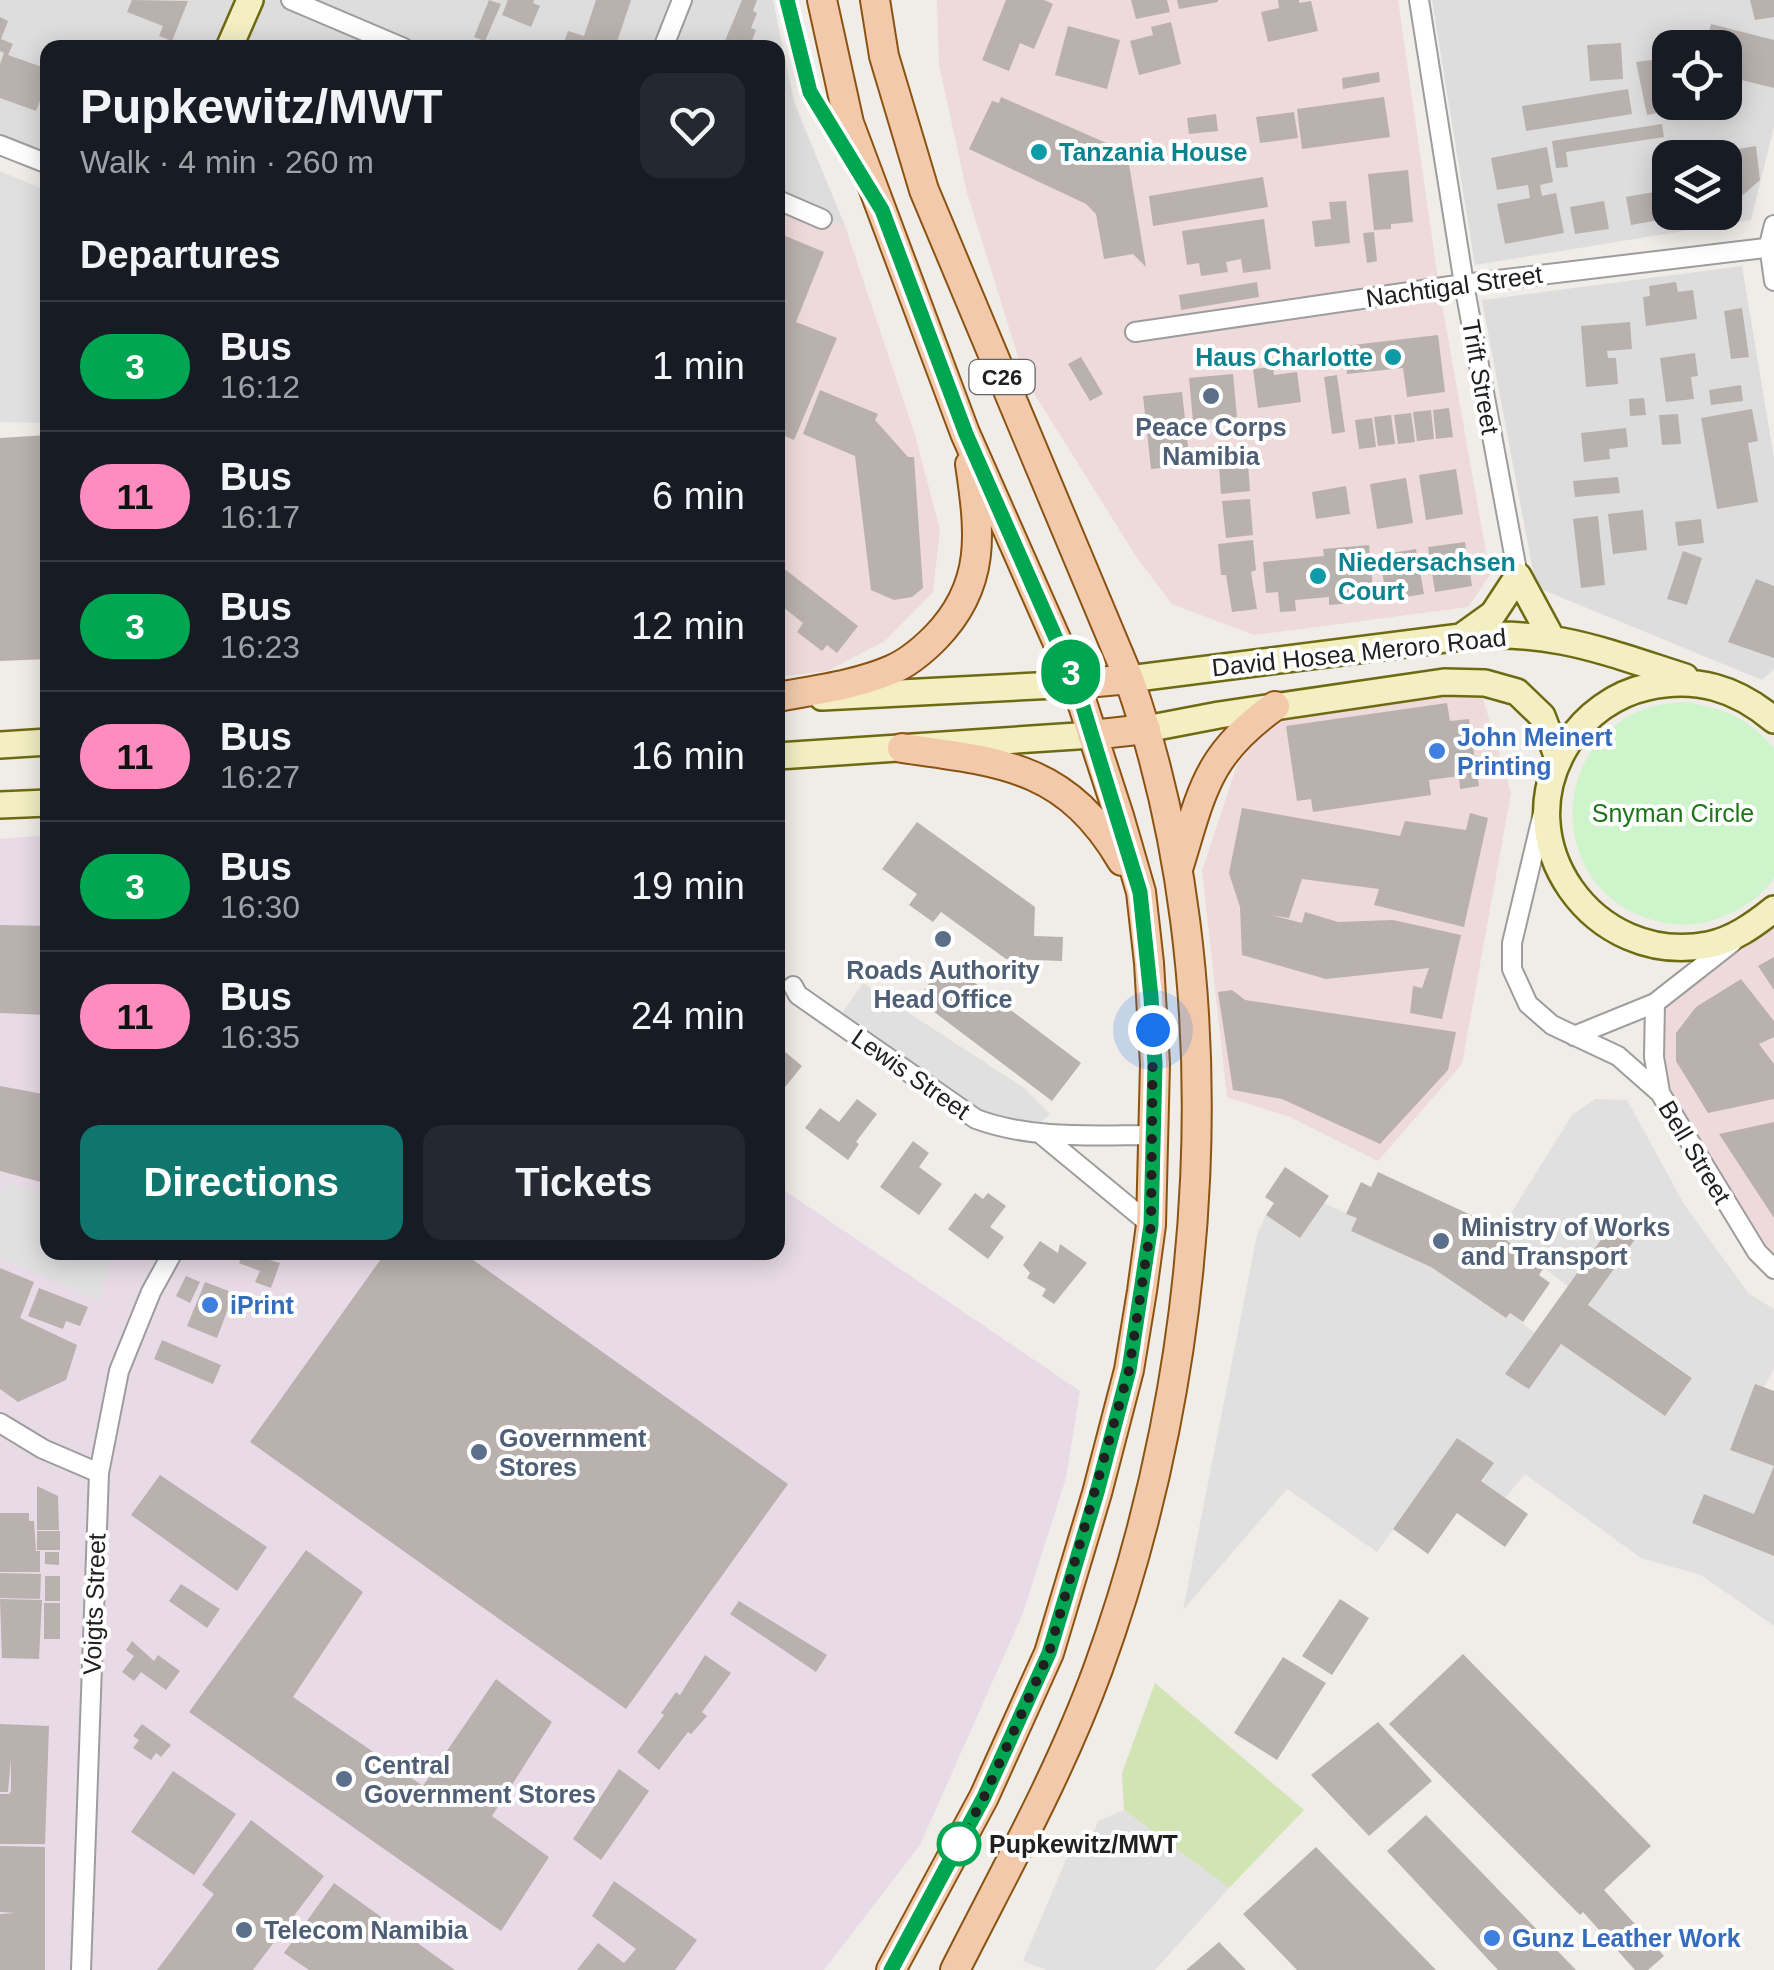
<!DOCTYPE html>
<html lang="en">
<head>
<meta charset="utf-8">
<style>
	:root { --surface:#171b24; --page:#242831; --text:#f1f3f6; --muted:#9ea1a6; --line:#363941; --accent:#0f766e }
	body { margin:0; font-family:Helvetica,sans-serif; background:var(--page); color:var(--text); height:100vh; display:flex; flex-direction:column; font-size:38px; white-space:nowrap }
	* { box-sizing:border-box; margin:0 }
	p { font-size:32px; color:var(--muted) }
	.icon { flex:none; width:55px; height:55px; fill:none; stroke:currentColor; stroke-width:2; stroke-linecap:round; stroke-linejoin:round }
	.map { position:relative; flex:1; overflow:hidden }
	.details { position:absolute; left:40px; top:40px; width:745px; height:1220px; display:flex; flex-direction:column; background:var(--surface); border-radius:20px; box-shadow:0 5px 25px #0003 }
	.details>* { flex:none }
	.badge { padding:0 20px; border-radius:32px; font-size:35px; line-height:65px }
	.buttons { position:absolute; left:1652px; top:30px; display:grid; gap:20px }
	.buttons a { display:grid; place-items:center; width:90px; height:90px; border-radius:20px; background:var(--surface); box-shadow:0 5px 25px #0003; font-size:50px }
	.you { position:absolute; width:50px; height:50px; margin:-25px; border:8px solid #fff; border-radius:50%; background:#1a73e8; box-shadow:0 0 0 15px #1a73e833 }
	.map>.badge { position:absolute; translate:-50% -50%; box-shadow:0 0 0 5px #fff }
	h2 { padding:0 40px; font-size:38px; line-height:90px }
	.round { display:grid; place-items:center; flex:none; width:105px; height:105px; border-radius:20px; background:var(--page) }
	.summary { display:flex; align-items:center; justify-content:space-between; height:170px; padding:0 40px }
	h1 { font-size:48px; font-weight:600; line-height:75px }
	.primary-button { display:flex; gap:20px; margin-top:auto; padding:20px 40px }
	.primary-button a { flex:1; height:115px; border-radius:20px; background:var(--accent); color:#fff; font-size:40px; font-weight:600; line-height:115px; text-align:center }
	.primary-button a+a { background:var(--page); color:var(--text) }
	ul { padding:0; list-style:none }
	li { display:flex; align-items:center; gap:30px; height:130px; padding:0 40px; border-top:2px solid var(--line) }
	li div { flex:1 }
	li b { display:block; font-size:38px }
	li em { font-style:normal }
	li .badge { min-width:110px; font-weight:700; text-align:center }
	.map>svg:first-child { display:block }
	.residential { fill:#deddde; fill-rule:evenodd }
	.commercial { fill:#eedadb }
	.industrial { fill:#e8dbe7 }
	.grass { fill:#d2e4b4 }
	.park { fill:#cdf4cb }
	.parking { fill:#e0e0e0 }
	.building { fill:#b9b1ae }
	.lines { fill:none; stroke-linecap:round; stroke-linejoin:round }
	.street-casing { stroke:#9d9d9d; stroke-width:22 }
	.secondary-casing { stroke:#6d6b12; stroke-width:30 }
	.primary-casing { stroke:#8b5311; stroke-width:32 }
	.street { stroke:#fff; stroke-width:18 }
	.secondary { stroke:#f3efc3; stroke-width:25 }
	.primary { stroke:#f2caab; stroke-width:28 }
	.line-casing { stroke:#fff; stroke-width:22 }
	.line { stroke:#00a651; stroke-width:15 }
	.walk { stroke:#202020; stroke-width:10; stroke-dasharray:0 18 }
	.culture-dot { fill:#0f9aa8; stroke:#fff; stroke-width:4 }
	.service-dot { fill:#5c6f8a; stroke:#fff; stroke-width:4 }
	.shop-dot { fill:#3f7fe0; stroke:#fff; stroke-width:4 }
	.stop-dot { fill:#fff; stroke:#00a651; stroke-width:5 }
	.labels { text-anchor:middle; stroke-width:8; stroke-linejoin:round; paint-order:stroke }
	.shield { fill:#fff; stroke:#636363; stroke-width:2.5 }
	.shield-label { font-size:22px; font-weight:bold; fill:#202020 }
	.culture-label { font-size:25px; font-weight:bold; fill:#0d838f; stroke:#fff; text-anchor:start }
	.street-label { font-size:25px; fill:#202020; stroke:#fff }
	.service-label { font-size:25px; font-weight:bold; fill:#4e5e75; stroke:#fff; text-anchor:start }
	.shop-label { font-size:25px; font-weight:bold; fill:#366cbe; stroke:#fff; text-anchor:start }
	.park-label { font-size:25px; fill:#1d7419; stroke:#fff }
	.stop-label { font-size:25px; font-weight:bold; fill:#202020; stroke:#fff; text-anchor:start }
</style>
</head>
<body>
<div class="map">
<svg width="1774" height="1970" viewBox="0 0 1774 1970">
	<rect width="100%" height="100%" fill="#f0ece8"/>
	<path class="residential" d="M0 0H773L794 102 845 226 778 198V48H48L47 163 0 144Z
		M1432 0H1774V127L1751 220 1475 265ZM1670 48H1725V102H1670ZM1670 158H1725V212H1670Z
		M1742 266 1774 458V669L1762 680 1536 587 1482 300Z"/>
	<path class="commercial" d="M937 0H1398L1439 287 1490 575 1468 607 1254 635 1172 604 1137 558 1025 379 967 193 939 65Z
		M778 198 845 226 915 435 940 530 933 592 885 641 827 671 778 677Z
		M1481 692 1511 793 1462 1064 1378 1161 1290 1117 1227 1097 1202 871 1237 765 1275 717Z
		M1774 924V1266L1660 1093 1664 995Z"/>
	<path class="industrial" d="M47 835 48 1252H778V1186L1080 1391 1066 1478 1023 1613 920 1845 824 1970H0V839Z"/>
	<path class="grass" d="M1155 1683 1304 1810 1229 1888 1124 1810 1122 1773Z"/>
	<path class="park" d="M1685 702C1726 709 1746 717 1774 748V878C1759 900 1738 912 1713 920 1691 928 1667 925 1646 918 1547 883 1549 743 1647 708 1658 704 1673 703 1685 702Z"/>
	<path class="parking" d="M0 171 47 191V423L0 422Z
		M863 983 1024 1088 1050 1114 1020 1139 837 1020Z
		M1595 1099 1627 1100 1684 1204 1749 1294 1774 1309V1368L1731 1450 1774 1466 1754 1514 1704 1494 1692 1522 1774 1556V1626L1701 1575 1641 1558 1525 1474 1505 1498 1481 1481 1493 1463 1457 1438 1377 1552 1287 1489 1183 1610 1257 1235 1266 1215 1300 1238 1324 1203 1357 1218 1352 1231 1431 1267 1506 1318 1510 1313 1535 1333 1506 1375 1530 1388 1561 1344 1666 1415 1692 1377 1588 1305 1636 1238 1613 1223 1568 1286 1498 1234 1572 1115Z
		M5 1181 47 1195 48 1252 113 1255 99 1301 0 1258V1192Z
		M1124 1810 1229 1888 1155 1970H1046L1023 1961 1071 1848 1086 1852 1098 1821Z"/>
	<path class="building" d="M132 0 188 1 172 41 159 36 163 26 127 12Z
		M489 0 501 4 485 41 474 37Z
		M508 0H534L533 3 540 6 531 27 502 15Z
		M596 0H631L615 48H562L568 31 584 36Z
		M742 0H757L753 11 757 13 751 28 756 30 751 43 761 48H722Z
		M1006 0H1044L1053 4 1034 49 1020 43 1009 71 982 60Z
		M1131 0H1167L1170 12 1136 19Z
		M1177 0H1218V2L1179 9Z
		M1278 0H1299V3L1311 1 1318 31 1268 42 1261 12 1279 8Z
		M1750 0H1774V17L1755 20Z
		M0 17 8 21 1 39 13 44 8 55 48 69V81L36 111 0 98V64L4 53 0 51Z
		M1171 22 1181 64 1139 75 1130 41 1153 35 1151 27Z
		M1711 24 1774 40V88L1725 76V48H1705Z
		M1068 26 1120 40 1107 89 1055 75Z
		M1621 43 1623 79 1590 81 1587 45Z
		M1652 60 1663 112 1647 115 1636 62Z
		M1379 72 1380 82 1343 89 1342 78Z
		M1628 89 1632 114 1526 131 1522 106Z
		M1001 97 1127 152 1146 267 1133 254 1104 259 1096 214 1086 204 969 149 992 101 999 103Z
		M1384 97 1390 137 1302 149 1297 109Z
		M1294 112 1298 138 1260 143 1256 117Z
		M1216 114 1218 131 1189 134 1187 118Z
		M1662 124 1664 137 1566 152 1568 167 1556 168 1552 141Z
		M1756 146 1760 180 1728 208H1725V158H1686Z
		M1547 147 1553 182 1540 185 1542 196 1556 193 1564 233 1505 244 1497 204 1530 198 1528 185 1497 190 1491 158Z
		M1408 170 1413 222 1391 224V229L1374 230 1368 174Z
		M1263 177 1268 207 1153 226 1149 196Z
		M1660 191 1665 219 1631 225 1626 197Z
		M1346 201 1350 243 1315 247 1312 221 1331 219 1329 202Z
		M1604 201 1609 229 1575 234 1570 207Z
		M1264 219 1271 269 1243 273 1241 259 1226 262 1228 272 1201 276 1199 263 1187 265 1182 231Z
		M1374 232 1377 261 1367 263 1363 233Z
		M778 233 824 252 796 322 837 338 794 440 778 433Z
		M1257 282 1259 297 1181 310 1179 295Z
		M1676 282 1678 292 1693 290 1697 319 1646 326 1643 297 1650 296 1649 286Z
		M1742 308 1749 357 1731 359 1724 311Z
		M1630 322 1632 349 1607 351 1608 358H1616L1618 384 1586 387 1581 326Z
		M1438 335 1445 392 1407 397 1403 368 1347 374 1344 346Z
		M1695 353 1698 376 1691 377 1694 399 1666 402 1660 358Z
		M1081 357 1103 394 1090 401 1068 364Z
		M1273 367 1274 375 1297 372 1301 402 1258 408 1253 369Z
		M1233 374 1237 417 1193 421 1189 378Z
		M1337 375 1345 432 1332 434 1324 377Z
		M1741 385 1743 401 1711 405 1709 390Z
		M820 390 878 414 875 420 908 457H914L923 588 912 597 894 600 871 590 855 456 803 434Z
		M1182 392 1190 465 1151 469 1143 396Z
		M1644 398 1646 415 1630 416 1629 399Z
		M1449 408 1453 437 1436 439 1433 410Z
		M1752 409 1758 441 1748 443 1758 502 1717 509 1701 418Z
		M1431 410 1434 439 1417 441 1413 412Z
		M1411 413 1415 442 1398 444 1394 415Z
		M1678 414 1681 444 1662 445 1659 415Z
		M1391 415 1395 444 1378 446 1374 417Z
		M1372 418 1376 447 1359 449 1355 420Z
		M1626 428 1628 447 1609 449 1610 459 1584 462 1581 433Z
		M48 435V659L0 661V438Z
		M1247 450 1250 491 1221 494 1218 452Z
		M1456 469 1463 514 1426 520 1419 475Z
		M1618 477 1620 493 1575 497 1573 481Z
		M1406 478 1413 523 1377 529 1370 484Z
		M1346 486 1350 514 1316 519 1312 492Z
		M1250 499 1253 535 1226 538 1222 501Z
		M1643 510 1647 550 1613 554 1608 514Z
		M1598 516 1605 585 1581 588 1573 519Z
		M1701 519 1704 543 1678 546 1675 522Z
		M1253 540 1256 570 1251 572 1257 609 1232 612 1226 575H1221L1218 544Z
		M1465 542 1472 586 1435 592 1428 547Z
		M1369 545 1373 590 1352 592 1353 603 1329 605V597L1295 600 1296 611 1280 612 1278 592 1266 593 1263 562 1324 556 1323 549Z
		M1416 549 1424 594 1387 600 1379 555Z
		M1683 551 1702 558 1687 605 1667 599Z
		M778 564 858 626 837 653 827 645 822 651 797 632 803 623 778 603Z
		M1756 579 1774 586V658L1728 642Z
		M1447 703 1450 721 1469 719 1479 786 1460 789 1459 776 1429 780 1431 795 1313 812 1311 799 1297 801 1286 726Z
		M1242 808 1400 836 1405 821 1466 830 1470 813 1488 818 1464 927 1374 905 1379 889 1302 879 1289 918 1271 915 1302 923 1305 912 1338 922 1393 920 1461 935 1442 1019 1410 1013 1413 986 1422 988 1429 968 1326 979 1242 955 1240 907 1229 873Z
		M917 822 1035 907 1034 936 1063 937 1062 961 1006 959 941 912 933 922 909 905 917 894 882 869Z
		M0 925 48 926V1015L0 1013Z
		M1774 957V990L1758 966Z
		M946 961 1081 1063 1052 1101 917 999Z
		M1741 979 1774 1021V1037L1759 1044 1774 1064V1099L1708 1113 1676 1061V1033L1696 1007Z
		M1232 990 1245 1000 1456 1032 1448 1070 1380 1144 1282 1099 1233 1090 1218 992Z
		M778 1046 802 1066 782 1091 778 1088Z
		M0 1086 48 1095V1184L0 1171Z
		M857 1099 877 1114 856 1142 859 1144 848 1160 805 1128 820 1108 839 1122Z
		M1774 1122V1218L1719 1134Z
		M913 1141 929 1153 919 1167 942 1184 919 1215 880 1187Z
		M1285 1167 1329 1196 1300 1238 1266 1215 1274 1203 1265 1197Z
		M1378 1172 1471 1215 1544 1267 1539 1275 1550 1283 1523 1322 1510 1313 1506 1318 1431 1267 1351 1231 1357 1218 1346 1214 1361 1182 1371 1187Z
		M975 1193 983 1199 988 1193 1006 1206 990 1227 1004 1237 988 1259 948 1229Z
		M1613 1223 1636 1238 1588 1305 1692 1378 1665 1416 1561 1344 1529 1389 1505 1374Z
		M1040 1241 1058 1253 1060 1244 1087 1263 1054 1304 1042 1296 1046 1289 1027 1278 1030 1273 1023 1265Z
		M243 1252 280 1263 271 1288 255 1282 260 1271 239 1263Z
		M386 1252H462L788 1484 626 1709 250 1442Z
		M0 1268 34 1282 20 1318 77 1345 66 1380 18 1402 0 1389Z
		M186 1276 200 1282 190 1303 176 1296Z
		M205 1282 234 1293 217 1338 187 1326Z
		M39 1288 88 1307 80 1326 66 1321 63 1329 28 1316Z
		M162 1340 221 1365 213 1384 154 1359Z
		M1755 1384 1774 1391V1556L1692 1523 1704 1494 1754 1514 1774 1466 1730 1450Z
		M1457 1438 1494 1463 1481 1481 1528 1514 1505 1547 1457 1513 1428 1554 1393 1529Z
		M160 1475 267 1547 237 1591 131 1515Z
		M37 1486 58 1496 59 1530H37Z
		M0 1513H29V1521H34L36 1551H40V1572H0Z
		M37 1531H60V1550H37Z
		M306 1550 363 1592 293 1697 423 1786 496 1679 552 1722 492 1816 549 1857 501 1931 189 1712Z
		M45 1552H59V1565L45 1564Z
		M0 1573 41 1574 40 1599 0 1598Z
		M45 1576H60V1601H45Z
		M181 1584 220 1609 207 1628 169 1601Z
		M0 1599 42 1600 39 1659 2 1658Z
		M1340 1599 1369 1618 1332 1675 1302 1656Z
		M739 1601 827 1655 816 1672 730 1614Z
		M44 1603H60V1639H44Z
		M132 1641 154 1661 158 1655 180 1671 166 1690 141 1672 134 1681 122 1672 134 1656 126 1650Z
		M1463 1654 1651 1846 1604 1890 1664 1956 1648 1970H1635L1583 1912 1580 1915 1389 1724Z
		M705 1655 731 1673 702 1712 707 1716 691 1734 688 1732 659 1770 637 1752 664 1715 661 1713 676 1692 680 1695Z
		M1283 1657 1326 1683 1277 1760 1234 1733Z
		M1378 1722 1432 1781 1369 1836 1311 1775Z
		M0 1724 49 1726 45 1844H0V1794H9L11 1791V1759L8 1792H0Z
		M142 1724 171 1745 161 1757 156 1753 151 1760 133 1748 139 1740 133 1736Z
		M619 1769 649 1791 601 1860 573 1839Z
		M173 1771 236 1814 194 1875 131 1832Z
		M1426 1815 1576 1970H1498L1387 1851Z
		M251 1820 324 1876 253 1970H157L214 1894 202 1885Z
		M0 1846 45 1847V1970H0V1914L16 1913 0 1912Z
		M1316 1847 1436 1970H1297L1243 1914Z
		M614 1881 697 1940 675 1970H577L598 1943 624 1963 636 1949 592 1916Z
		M334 1883 455 1970H309L284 1953Z
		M1219 1942 1246 1970H1186Z"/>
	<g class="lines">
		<defs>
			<path id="street" d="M291 0 404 48
				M1419 0 1464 284 1518 576
				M663 48 682 0
				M0 145 48 164
				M778 200 822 219
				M1774 225 1769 245 1774 281
				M1135 332 1464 284 1774 247
				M1543 813 1512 943V969L1528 1004 1552 1025 1618 1056 1660 1093 1757 1252 1774 1269
				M793 986 798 995 976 1119C1033 1140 1094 1135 1154 1135
				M1574 1036 1655 1003
				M1660 1092 1654 1057 1655 1003 1733 942
				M1042 1135 1151 1225
				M0 1423 43 1449 99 1473
				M81 1970 99 1473 119 1371 151 1292 173 1252"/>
			<path id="secondary" d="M229 48 250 0
				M1461 637 1493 614 1518 576 1551 637
				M1129 679 1461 637C1549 628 1603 651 1685 677
				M822 697 1076 684
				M1774 720C1736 688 1696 676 1647 687 1615 694 1586 715 1568 743 1504 841 1593 967 1708 945 1733 940 1754 925 1774 909
				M1146 729 1219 715 1444 682 1485 683 1517 692 1542 716 1558 758
				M0 745 48 742
				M778 756 1092 735
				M0 805 48 803"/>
			<path id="primary" d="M822 0 849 123 965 433 1076 684 1119 816 1141 892 1149 963 1155 1064 1151 1225 1142 1291 1129 1370 1097 1493 1049 1653 984 1797 891 1970
				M875 0 884 56 924 190 1129 679C1237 986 1208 1367 1098 1669 1060 1773 1005 1871 955 1970
				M1076 684 1129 679
				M778 697C815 690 856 685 891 670 908 663 922 651 935 638 987 585 980 532 970 464
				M1092 735 1146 729
				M902 748C1002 762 1066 766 1122 861
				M1179 866C1202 791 1207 754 1275 706"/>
		</defs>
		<use href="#street" class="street-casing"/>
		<use href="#secondary" class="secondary-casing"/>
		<use href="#primary" class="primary-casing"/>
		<use href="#street" class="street"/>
		<use href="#secondary" class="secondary"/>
		<use href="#primary" class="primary"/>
	</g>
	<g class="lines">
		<defs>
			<path id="line" d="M787 0 810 92 882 210 966 434 1076 684 1140 892 1151 997 1155 1064 1151 1225 1129 1370 1097 1492 1049 1653 984 1797 891 1970"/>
		</defs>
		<use href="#line" class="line-casing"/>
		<use href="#line" class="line"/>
		<path class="walk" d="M959 1844 984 1797 1049 1653 1129 1370 1151 1225 1153 1030"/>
	</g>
	<g class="culture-dot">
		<circle cx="1039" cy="152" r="10"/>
		<circle cx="1393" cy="357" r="10"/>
		<circle cx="1318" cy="576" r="10"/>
	</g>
	<g class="service-dot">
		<circle cx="1211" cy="396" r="10"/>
		<circle cx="943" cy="939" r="10"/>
		<circle cx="1441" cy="1241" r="10"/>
		<circle cx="479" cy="1452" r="10"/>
		<circle cx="344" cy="1779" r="10"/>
		<circle cx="244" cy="1930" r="10"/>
	</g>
	<g class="shop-dot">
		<circle cx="1437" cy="751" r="10"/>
		<circle cx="210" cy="1305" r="10"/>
		<circle cx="1492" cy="1938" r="10"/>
	</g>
	<circle class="stop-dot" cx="959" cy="1844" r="20"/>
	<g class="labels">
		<rect class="shield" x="969.5" y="360" width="65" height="34" rx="8"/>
		<g class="shield-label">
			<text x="1002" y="385">C26</text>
		</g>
		<g class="culture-label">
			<text x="1059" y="161">Tanzania House</text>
			<text x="1373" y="366" text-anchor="end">Haus Charlotte</text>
			<text x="1338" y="571">Niedersachsen<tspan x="1338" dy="29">Court</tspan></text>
		</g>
		<g class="street-label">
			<text transform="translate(1454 286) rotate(-8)" y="9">Nachtigal Street</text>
			<text transform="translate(1481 377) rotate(80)" y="9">Trift Street</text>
			<text transform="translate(1359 652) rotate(-6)" y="9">David Hosea Meroro Road</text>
			<text transform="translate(911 1074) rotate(35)" y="9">Lewis Street</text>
			<text transform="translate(1695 1152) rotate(59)" y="9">Bell Street</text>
			<text transform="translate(94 1604) rotate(-88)" y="9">Voigts Street</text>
		</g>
		<g class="service-label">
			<text x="1211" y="436" text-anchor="middle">Peace Corps<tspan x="1211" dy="29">Namibia</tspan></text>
			<text x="943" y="979" text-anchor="middle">Roads Authority<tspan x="943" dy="29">Head Office</tspan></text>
			<text x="1461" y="1236">Ministry of Works<tspan x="1461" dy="29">and Transport</tspan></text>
			<text x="499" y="1447">Government<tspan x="499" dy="29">Stores</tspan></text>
			<text x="364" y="1774">Central<tspan x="364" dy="29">Government Stores</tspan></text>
			<text x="264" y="1939">Telecom Namibia</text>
		</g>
		<g class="shop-label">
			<text x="1457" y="746">John Meinert<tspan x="1457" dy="29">Printing</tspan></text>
			<text x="230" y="1314">iPrint</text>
			<text x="1512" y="1947">Gunz Leather Work</text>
		</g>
		<g class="park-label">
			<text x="1673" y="822">Snyman Circle</text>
		</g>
		<g class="stop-label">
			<text x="989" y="1853">Pupkewitz/MWT</text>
		</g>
	</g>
</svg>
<div class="buttons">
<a><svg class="icon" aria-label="locate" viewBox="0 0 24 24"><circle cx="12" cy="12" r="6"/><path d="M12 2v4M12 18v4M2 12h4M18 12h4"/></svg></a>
<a><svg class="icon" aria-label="layers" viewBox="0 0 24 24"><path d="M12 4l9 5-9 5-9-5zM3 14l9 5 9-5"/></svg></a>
</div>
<div class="you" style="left:1153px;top:1030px"></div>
<b class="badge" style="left:1071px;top:672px;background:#00a651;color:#fff">3</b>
<section class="details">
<div class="summary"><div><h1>Pupkewitz/MWT</h1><p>Walk · 4 min · 260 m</p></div><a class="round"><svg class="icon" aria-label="heart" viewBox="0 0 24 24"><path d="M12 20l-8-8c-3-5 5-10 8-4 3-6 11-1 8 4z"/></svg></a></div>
<h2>Departures</h2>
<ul>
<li><span class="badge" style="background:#00a651;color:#fff">3</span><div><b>Bus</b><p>16:12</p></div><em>1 min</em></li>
<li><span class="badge" style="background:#ff8cbe;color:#111">11</span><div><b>Bus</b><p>16:17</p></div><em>6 min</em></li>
<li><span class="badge" style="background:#00a651;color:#fff">3</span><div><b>Bus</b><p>16:23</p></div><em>12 min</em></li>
<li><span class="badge" style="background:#ff8cbe;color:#111">11</span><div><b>Bus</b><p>16:27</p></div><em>16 min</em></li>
<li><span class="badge" style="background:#00a651;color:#fff">3</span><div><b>Bus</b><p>16:30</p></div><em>19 min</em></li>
<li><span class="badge" style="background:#ff8cbe;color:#111">11</span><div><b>Bus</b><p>16:35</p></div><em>24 min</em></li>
</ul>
<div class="primary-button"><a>Directions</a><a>Tickets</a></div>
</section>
</div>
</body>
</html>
